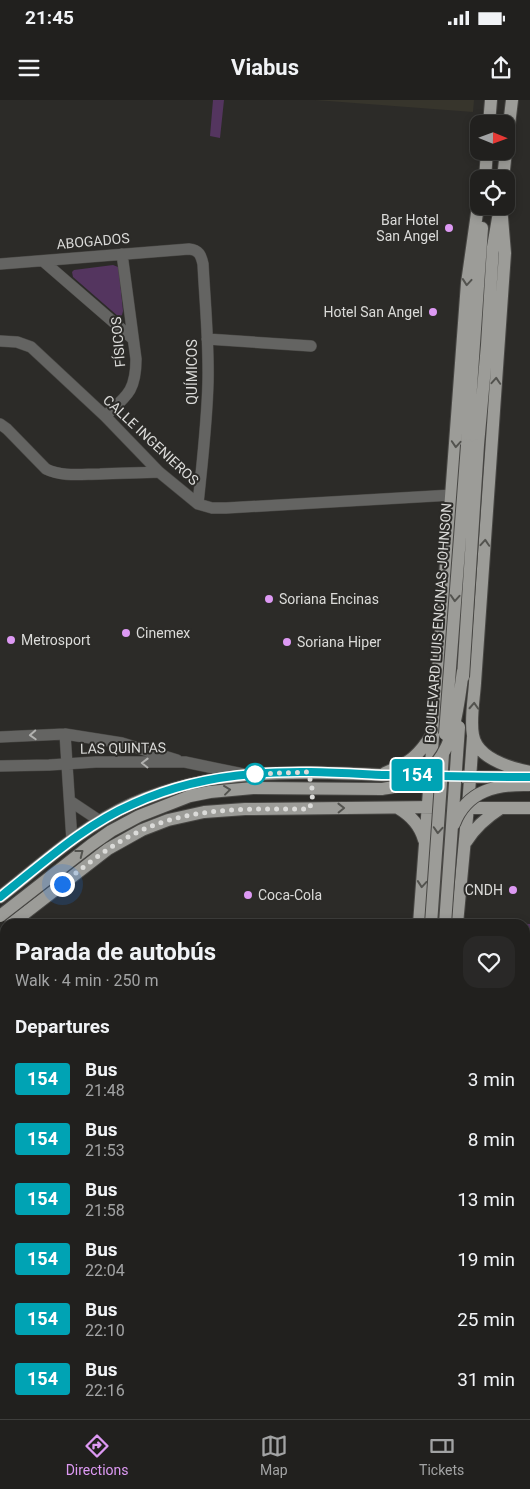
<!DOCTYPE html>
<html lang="en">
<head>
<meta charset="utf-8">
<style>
	:root { --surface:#21201e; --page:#292827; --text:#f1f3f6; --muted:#a2a3a4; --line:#3e3e3c; --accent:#dd99f3 }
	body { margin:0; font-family:Roboto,sans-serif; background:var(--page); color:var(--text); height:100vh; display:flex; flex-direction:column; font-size:19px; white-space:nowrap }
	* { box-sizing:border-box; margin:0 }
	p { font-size:16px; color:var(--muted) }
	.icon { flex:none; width:28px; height:28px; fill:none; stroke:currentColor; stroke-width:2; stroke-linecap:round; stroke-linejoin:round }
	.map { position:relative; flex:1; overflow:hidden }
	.side { position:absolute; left:0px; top:819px; width:530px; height:501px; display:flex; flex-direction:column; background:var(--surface); border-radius:15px 15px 0 0; box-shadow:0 2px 8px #0003,0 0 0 1px var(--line) }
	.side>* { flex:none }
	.badge { padding:0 10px; border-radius:4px; font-size:18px; line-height:32px }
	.needle { width:32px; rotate:91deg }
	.tools { position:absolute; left:470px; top:15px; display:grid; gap:10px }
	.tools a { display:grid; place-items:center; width:45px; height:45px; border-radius:10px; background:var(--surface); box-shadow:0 2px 8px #0003,0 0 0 1px var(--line); font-size:25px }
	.you { position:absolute; width:25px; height:25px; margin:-12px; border:4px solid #fff; border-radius:50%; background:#1a73e8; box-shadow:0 0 0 8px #1a73e833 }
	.map>.badge { position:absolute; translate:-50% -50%; box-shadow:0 0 0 2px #fff }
	h2 { padding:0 15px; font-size:19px; line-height:45px }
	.round { display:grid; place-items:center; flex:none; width:52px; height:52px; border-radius:15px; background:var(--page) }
	.head { display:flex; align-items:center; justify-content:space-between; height:85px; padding:0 15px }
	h1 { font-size:24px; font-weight:700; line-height:38px }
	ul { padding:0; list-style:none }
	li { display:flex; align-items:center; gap:15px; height:60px; padding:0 15px }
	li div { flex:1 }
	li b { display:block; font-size:19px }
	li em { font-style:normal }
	li .badge { min-width:55px; font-weight:700; text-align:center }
	.status { display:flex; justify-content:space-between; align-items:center; height:35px; padding:0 25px; background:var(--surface); direction:ltr }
	.status svg { height:14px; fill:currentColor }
	header { display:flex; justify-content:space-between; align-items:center; height:65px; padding:0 15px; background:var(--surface); font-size:22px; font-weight:700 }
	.tabs { display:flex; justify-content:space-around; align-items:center; height:70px; border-top:1px solid var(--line); background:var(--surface); font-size:14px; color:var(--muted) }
	.tabs a { display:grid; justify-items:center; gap:2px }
	.tabs .selected { color:var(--accent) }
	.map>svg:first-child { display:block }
	.built { fill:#37352c }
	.green { fill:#54355f }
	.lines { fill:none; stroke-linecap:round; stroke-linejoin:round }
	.minor-casing { stroke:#484744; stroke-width:12 }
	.primary-casing { stroke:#484744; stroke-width:14 }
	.minor { stroke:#646462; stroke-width:11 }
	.primary { stroke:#9c9c98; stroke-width:12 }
	.primary-bridge-casing { stroke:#484744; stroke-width:14; stroke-linecap:butt }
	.primary-bridge { stroke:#9c9c98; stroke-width:12 }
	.oneway { stroke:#53534f }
	.oneway2 { stroke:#b1b1af }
	.line-casing { stroke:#fff; stroke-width:11 }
	.line { stroke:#00a3b4; stroke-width:8 }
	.walk { stroke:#dbdbd9; stroke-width:5; stroke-dasharray:0 9 }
	.poi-dot { fill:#dd99f3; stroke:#2c2b28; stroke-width:2 }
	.stop-dot { fill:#fff; stroke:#00a3b4; stroke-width:2.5 }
	.labels { text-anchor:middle; stroke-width:4; stroke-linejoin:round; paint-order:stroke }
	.poi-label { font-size:14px; fill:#dbdbd9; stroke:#2c2b28; text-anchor:start }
	.street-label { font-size:14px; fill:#dbdbd9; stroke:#2c2b28 }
</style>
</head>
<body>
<div class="status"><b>21:45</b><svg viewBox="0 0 49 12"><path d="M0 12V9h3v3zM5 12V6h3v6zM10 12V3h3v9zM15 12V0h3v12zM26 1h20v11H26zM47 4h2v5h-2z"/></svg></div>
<header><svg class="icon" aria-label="menu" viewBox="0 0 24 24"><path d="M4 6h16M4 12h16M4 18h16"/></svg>Viabus<svg class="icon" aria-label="share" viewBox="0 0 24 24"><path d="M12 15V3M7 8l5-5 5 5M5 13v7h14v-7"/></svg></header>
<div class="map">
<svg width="530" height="1319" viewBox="0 0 530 1319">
	<rect width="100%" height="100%" fill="#2c2b28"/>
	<path class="built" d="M315 0H474L473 12Z"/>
	<path class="green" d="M213 0H224L220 38 210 36Z
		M113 165 118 167 119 171 123 211 122 215 119 217 73 177 72 172 74 170Z
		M481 821 530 824V1067H525V824H480Z"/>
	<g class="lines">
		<defs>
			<path id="minor" d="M43 161 133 239
				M0 164 189 149C199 150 201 155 203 164 205 203 209 243 208 282 207 323 202 364 198 404
				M207 239 311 246
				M0 241 17 242 31 247 105 316 159 372 198 404 212 408H226L452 395
				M105 316C127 296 136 291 136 259L122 154
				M0 324 7 329 46 369C62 377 82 374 100 374 120 373 140 373 159 372
				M65 634 72 741
				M0 637 65 634 122 643 177 660
				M0 666 49 665 96 662H185L243 674
				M70 701 100 721
				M0 979 5 975
				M525 1150H530
				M0 1179 5 1178
				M0 1211 5 1197
				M525 1292 530 1291"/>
			<path id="primary" d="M489 24 491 0
				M506 50 512 0
				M485 79 487 51
				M503 79 506 51
				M501 106 505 153 475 583C474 599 470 620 473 635 477 659 511 668 530 672
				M467 345 482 128
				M478 345 487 245 493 147 498 118
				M385 673C410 662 418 657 433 633
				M398 708C410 715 420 725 424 740
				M455 708H530
				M466 742C475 727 487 717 501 708
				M0 797C42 764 83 726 132 704 213 668 295 671 381 675 430 677 479 677 528 677
				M11 824 108 749 142 730 168 720 204 712 245 709 435 707
				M419 824 467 183 479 99
				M457 824 468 707 473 637
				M389 1319 390 1315
				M412 1319V1315"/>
		</defs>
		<use href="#minor" class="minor-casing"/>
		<use href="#primary" class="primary-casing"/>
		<use href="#minor" class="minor"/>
		<use href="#primary" class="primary"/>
		<defs>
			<path id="primary-bridge" d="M463 577 478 345
				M445 634 467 345
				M454 724C467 690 497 684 530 685
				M0 816 91 745 111 731 139 716 190 696 210 692 253 688 382 689C394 687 408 685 419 678 456 656 457 609 463 571
				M431 824 443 654
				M445 824 459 627"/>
		</defs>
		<use href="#primary-bridge" class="primary-bridge-casing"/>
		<use href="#primary-bridge" class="primary-bridge"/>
	</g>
	<defs><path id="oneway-chevron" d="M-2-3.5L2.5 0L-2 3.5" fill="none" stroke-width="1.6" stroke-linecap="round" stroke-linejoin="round" transform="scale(1.25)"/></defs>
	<g class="oneway">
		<use href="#oneway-chevron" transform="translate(467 182) rotate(95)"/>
		<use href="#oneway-chevron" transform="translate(496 281) rotate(-86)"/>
		<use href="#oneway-chevron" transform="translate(456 344) rotate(94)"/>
		<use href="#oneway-chevron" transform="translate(485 443) rotate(-86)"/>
		<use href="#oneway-chevron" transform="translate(455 498) rotate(94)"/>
		<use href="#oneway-chevron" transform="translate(474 606) rotate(-87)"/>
		<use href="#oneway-chevron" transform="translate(227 690) rotate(-7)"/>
		<use href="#oneway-chevron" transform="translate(341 708) rotate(-1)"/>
		<use href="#oneway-chevron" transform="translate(438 730) rotate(94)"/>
		<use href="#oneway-chevron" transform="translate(80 753) rotate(-38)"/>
		<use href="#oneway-chevron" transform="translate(422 784) rotate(95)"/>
	</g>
	<g class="oneway2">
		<use href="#oneway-chevron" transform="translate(33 635) rotate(177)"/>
		<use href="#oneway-chevron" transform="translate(145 663) rotate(-179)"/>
	</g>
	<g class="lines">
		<defs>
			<path id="line" d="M0 797C42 764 84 725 133 704 170 687 213 677 254 674 297 670 340 673 382 675 432 676 481 677 530 677"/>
		</defs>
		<use href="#line" class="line-casing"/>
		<use href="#line" class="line"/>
		<path class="walk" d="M62 784C86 765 112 744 140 731 193 706 252 709 309 709 315 696 312 686 308 672L255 674"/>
	</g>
	<g class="poi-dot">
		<circle cx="449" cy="128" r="5"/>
		<circle cx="433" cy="212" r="5"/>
		<circle cx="269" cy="499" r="5"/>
		<circle cx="126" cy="533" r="5"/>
		<circle cx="11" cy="540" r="5"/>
		<circle cx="287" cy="542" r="5"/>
		<circle cx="513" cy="790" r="5"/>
		<circle cx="248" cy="795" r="5"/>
	</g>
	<circle class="stop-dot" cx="255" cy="674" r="10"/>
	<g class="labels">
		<g class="poi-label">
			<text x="439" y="125" text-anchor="end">Bar Hotel<tspan x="439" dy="16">San Angel</tspan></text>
			<text x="423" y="217" text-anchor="end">Hotel San Angel</text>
			<text x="279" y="504">Soriana Encinas</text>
			<text x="136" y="538">Cinemex</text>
			<text x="21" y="545">Metrosport</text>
			<text x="297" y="547">Soriana Hiper</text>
			<text x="503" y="795" text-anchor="end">CNDH</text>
			<text x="258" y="800">Coca-Cola</text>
		</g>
		<g class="street-label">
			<text transform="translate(93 141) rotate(-5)" y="5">ABOGADOS</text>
			<text transform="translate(118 242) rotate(-95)" y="5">FÍSICOS</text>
			<text transform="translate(192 272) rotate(-90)" y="5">QUÍMICOS</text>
			<text transform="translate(151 340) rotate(43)" y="5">CALLE INGENIEROS</text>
			<text transform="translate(438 523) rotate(-86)" y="5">BOULEVARD LUIS ENCINAS JOHNSON</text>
			<text transform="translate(123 648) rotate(-1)" y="5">LAS QUINTAS</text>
		</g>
	</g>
</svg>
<div class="tools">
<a><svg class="needle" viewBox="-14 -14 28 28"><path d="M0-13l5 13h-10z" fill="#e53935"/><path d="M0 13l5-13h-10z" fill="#a2a3a4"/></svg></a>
<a><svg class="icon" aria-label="locate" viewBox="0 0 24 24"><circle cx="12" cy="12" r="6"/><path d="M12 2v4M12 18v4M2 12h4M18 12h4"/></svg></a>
</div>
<div class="you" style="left:62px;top:784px"></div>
<b class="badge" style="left:417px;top:675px;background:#00a3b4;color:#fff">154</b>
<section class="side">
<div class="head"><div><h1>Parada de autobús</h1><p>Walk · 4 min · 250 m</p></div><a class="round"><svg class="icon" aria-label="heart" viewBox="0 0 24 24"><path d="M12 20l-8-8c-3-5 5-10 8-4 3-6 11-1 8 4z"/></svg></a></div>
<h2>Departures</h2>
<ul>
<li><span class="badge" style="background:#00a3b4;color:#fff">154</span><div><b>Bus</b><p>21:48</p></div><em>3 min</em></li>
<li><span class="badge" style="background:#00a3b4;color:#fff">154</span><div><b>Bus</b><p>21:53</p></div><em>8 min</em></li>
<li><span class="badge" style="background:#00a3b4;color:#fff">154</span><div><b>Bus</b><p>21:58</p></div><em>13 min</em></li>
<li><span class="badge" style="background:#00a3b4;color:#fff">154</span><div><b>Bus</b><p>22:04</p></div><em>19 min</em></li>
<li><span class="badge" style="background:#00a3b4;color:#fff">154</span><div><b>Bus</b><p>22:10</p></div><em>25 min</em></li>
<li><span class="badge" style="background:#00a3b4;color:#fff">154</span><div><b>Bus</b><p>22:16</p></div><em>31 min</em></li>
</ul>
</section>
</div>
<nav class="tabs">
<a class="selected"><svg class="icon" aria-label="directions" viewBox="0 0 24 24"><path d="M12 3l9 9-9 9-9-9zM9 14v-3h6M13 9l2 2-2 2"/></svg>Directions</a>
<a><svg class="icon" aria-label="map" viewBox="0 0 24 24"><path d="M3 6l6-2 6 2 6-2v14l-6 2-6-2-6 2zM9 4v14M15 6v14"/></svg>Map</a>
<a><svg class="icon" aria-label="tickets" viewBox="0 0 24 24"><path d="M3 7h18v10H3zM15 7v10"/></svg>Tickets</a>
</nav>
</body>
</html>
